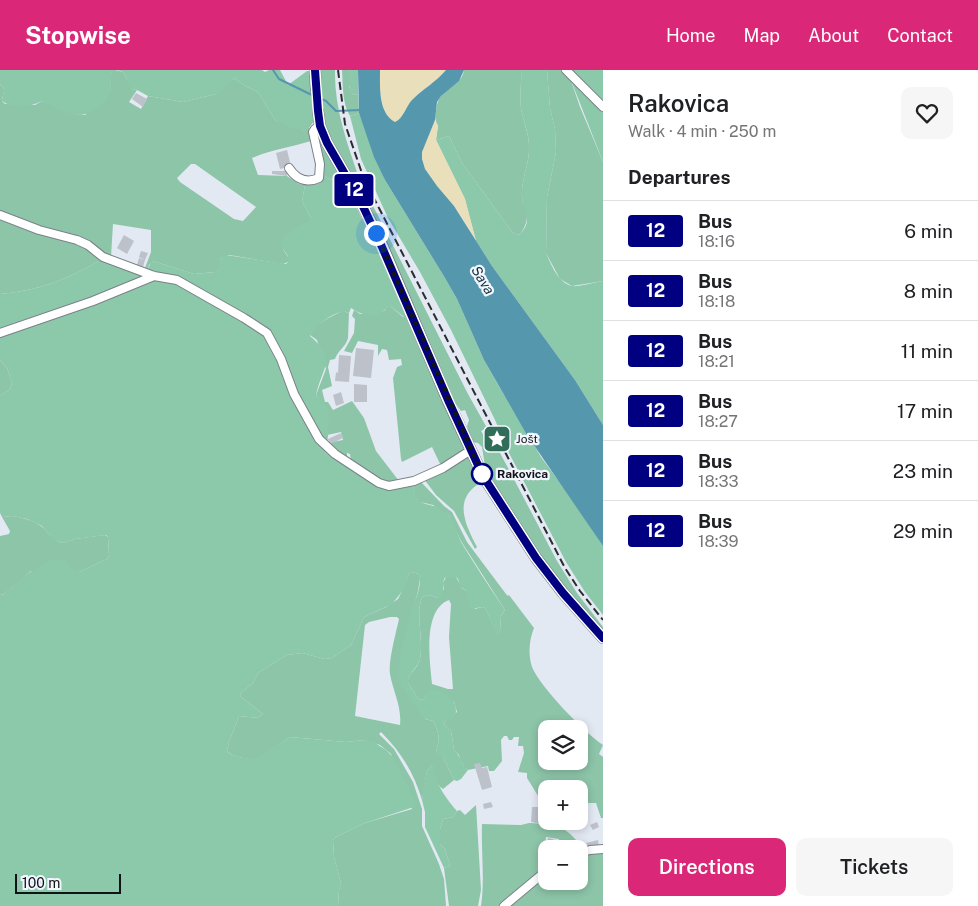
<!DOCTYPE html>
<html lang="en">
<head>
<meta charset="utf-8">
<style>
	:root { --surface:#fff; --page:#f6f6f6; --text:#202124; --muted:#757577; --line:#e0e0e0; --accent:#db2777 }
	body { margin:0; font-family:"Public Sans",sans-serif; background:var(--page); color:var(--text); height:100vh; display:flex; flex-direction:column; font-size:19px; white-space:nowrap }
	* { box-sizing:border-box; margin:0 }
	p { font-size:16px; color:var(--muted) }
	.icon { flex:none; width:28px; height:28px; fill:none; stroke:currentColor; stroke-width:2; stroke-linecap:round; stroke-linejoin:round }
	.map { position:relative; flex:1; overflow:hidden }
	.drawer { display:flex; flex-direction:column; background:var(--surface); width:375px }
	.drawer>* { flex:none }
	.badge { padding:0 10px; border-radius:4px; font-size:18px; line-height:32px }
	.tools { position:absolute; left:538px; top:650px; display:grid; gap:10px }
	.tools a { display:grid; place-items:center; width:50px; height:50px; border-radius:10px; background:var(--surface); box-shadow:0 2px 8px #0003; font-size:25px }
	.scale { position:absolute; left:15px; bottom:12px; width:106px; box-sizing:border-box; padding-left:5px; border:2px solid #111316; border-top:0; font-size:14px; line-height:18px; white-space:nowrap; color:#111316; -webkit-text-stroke:4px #f2f6fe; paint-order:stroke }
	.you { position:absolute; width:25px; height:25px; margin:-12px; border:4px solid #fff; border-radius:50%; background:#1a73e8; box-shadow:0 0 0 8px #1a73e833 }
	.map>.badge { position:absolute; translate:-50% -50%; box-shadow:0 0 0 2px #fff }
	h2 { padding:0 25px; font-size:19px; line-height:45px }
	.round { display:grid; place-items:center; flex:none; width:52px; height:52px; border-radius:10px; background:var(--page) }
	.head { display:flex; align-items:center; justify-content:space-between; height:85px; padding:0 25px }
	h1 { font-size:24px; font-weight:600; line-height:38px }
	.action { display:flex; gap:10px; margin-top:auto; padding:10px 25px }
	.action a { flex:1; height:58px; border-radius:10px; background:var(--accent); color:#fff; font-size:20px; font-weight:600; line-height:58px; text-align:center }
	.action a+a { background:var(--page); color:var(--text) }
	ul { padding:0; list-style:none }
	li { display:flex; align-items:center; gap:15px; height:60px; padding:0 25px; border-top:1px solid var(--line) }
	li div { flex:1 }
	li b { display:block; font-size:19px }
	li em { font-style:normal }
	li .badge { min-width:55px; font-weight:700; text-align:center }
	header { display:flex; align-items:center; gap:30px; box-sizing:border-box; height:70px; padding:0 25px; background:var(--accent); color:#fff }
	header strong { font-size:24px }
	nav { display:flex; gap:28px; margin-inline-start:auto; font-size:18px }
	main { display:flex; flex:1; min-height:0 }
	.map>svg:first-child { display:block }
	.green { fill:#8dc5a9; fill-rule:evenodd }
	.forest { fill:#8cc8aa }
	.sand { fill:#e9dfba }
	.water { fill:#5597ad }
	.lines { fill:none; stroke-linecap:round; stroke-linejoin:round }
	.stream { stroke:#5597ad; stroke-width:2 }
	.building { fill:#bcc1ca }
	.minor-casing { stroke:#7b8189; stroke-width:10 }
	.tertiary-casing { stroke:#7b8189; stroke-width:12 }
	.minor { stroke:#fff; stroke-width:8 }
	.tertiary { stroke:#fff; stroke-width:10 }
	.rail { stroke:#2a2c30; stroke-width:2; stroke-dasharray:8 4; stroke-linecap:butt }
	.line-casing { stroke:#fff; stroke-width:11 }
	.line { stroke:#000080; stroke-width:8 }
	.walk { stroke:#111316; stroke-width:5; stroke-dasharray:0 9 }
	.stop-dot { fill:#fff; stroke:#000080; stroke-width:2.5 }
	.labels { text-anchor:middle; stroke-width:4.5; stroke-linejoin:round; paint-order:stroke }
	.poi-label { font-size:12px; fill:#111316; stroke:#f2f6fe; text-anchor:start }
	.stop-label { font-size:12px; font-weight:bold; fill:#111316; stroke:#f2f6fe; text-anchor:start }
	.water-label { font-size:14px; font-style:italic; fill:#0f2f3a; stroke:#f2f6fe }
</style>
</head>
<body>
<header>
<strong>Stopwise</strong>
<nav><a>Home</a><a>Map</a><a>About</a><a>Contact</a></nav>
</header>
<main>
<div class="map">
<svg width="603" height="836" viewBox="0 0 603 836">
	<rect width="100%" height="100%" fill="#e3e9f3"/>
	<path class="green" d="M115 0 123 2C127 8 128 13 132 19L137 20 129 32 141 39 148 26 183 32 216 24 234 8 245 16 258 22 275 50 305 61H310L311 71C291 77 271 80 252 88L258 105 287 106 299 114 305 115 302 131 311 148V151L289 162 283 179 288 187V192L283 194 229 185 221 188 218 201 215 202 194 204 153 191 149 195 148 199 145 198 151 182V160L113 154 111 187 99 181 0 143V14C8 20 2 24 2 31L5 34 35 35 42 31 73 44 85 45 110 22 111 3ZM191 94H195L256 137 243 151 234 149 180 112 177 108Z
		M320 0H335C334 37 347 73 359 108L468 324 487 358 481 361 494 382 499 381 557 491 577 523 603 557V563L553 504 534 476 506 434 485 396 482 377 478 373 471 372 467 356 469 350 465 340 461 341 453 330 381 161 368 132 348 103 335 79 326 58 323 44Z
		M342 0H349V17L353 25 358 24 359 43 350 46C342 33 343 15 342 0Z
		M464 0H521C522 13 519 25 521 38 523 51 529 64 529 76 530 93 521 109 522 126 522 132 524 135 526 140 529 148 525 159 519 165L513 163 462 93 449 66 436 70 438 56C435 50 435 48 436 41 437 36 437 31 441 26 448 16 462 14 464 0Z
		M547 0H567L568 2 580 37 603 92V211L572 216 560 209 546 183 547 127 556 82 555 59 550 38Z
		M319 67 339 103 331 110 323 105Z
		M0 147 67 169 86 178 102 189C70 209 37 221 0 224Z
		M388 236H390L403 247H408L464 374 463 381 441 396 432 377 402 392 401 389 393 308 397 297 402 295 401 289 389 290 387 280 382 279 378 286V275L358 271 352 283 344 281 354 263 355 249 352 246 354 240 360 244 384 241Z
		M343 241 349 243 348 268C346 277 338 280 335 289L330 290 328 297 332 316 322 320 325 332H328L333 340 352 331 364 348 376 381 399 411C381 418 365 400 351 391L350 384 347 383V387L340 391 325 383 327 373 343 370 341 362 327 365C329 345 329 340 316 325L326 299 317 270 310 265C316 253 331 246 343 241Z
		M0 290 7 298 12 313 10 319 0 326Z
		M467 387 471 389 474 403 471 406 474 411 477 410 482 412C452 428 465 454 477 477L475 479 454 441 436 425 424 409Z
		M420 411 444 436 452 442 467 472 506 524 508 526 509 525 534 558C529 570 528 585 532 597 540 617 584 662 603 675L599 684 603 687V748H601L596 733H579V719H546V730L540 729 527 708V703L518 702 524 683 523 676H518L519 667H514L512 670H509L507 666H504L501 670 502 691 494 701H489L488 696 468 700 465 698 460 690 459 685 454 680 451 661 445 656 444 652 457 642 454 632 427 625 424 629 419 630 408 613V609C411 601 418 598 420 589 424 568 415 547 422 527L429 525 438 528 444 519 443 513 446 507H456L462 518 466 521 475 539 482 537 485 538 498 565 500 561 501 546 505 540 461 471 449 446 433 435 420 432 415 426 413 414ZM449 530 451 534 449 567 453 619H448L432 614C430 592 422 540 449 530ZM546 659H579V691H546Z
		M13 446C23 448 32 450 41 456 49 462 51 470 63 473L75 469 105 465 108 467 109 485 107 489 79 502 31 501 4 524 0 525V466L9 464 10 461 2 447Z
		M412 502 419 504 420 508 418 521 402 580 399 603 425 649 433 651C440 665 440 668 436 682L443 687 454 710 443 719C435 714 434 704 432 695L427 701 422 730C414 703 401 682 381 662L379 664 394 679 413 712 422 739V756L439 794 444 809 446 836H338L339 820 341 813 334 787 333 770 336 767 365 753 412 739 391 684 380 675 364 670 346 672 290 667 257 689C249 690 232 687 227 681L229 672 239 646 258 648 263 644 240 626 241 623 253 613 258 603 287 585 302 583 325 589 332 588 351 575 364 547 386 537 398 529 403 519 409 504ZM390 547H397L399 549C396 563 388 591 390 604 393 621 402 637 400 655L355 646 365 555 369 552Z
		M476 735 481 820 478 836H449L444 798 450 796 445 779 440 774V759L443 749 453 747 457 741 460 740 465 745Z
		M529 753C561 755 564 755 585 780L579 782V779H559V769L546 767 544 784 546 785V798L502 836H481C485 809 481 782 482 754L521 755Z
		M603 781V836H508L546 804V811H579V785Z"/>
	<path class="forest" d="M0 0H262L265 2 269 0H280L288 15 307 1H311L314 51 309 58 310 61H305L291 58 275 50 258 22 245 16 234 8 220 23 183 32 148 26 137 20 132 19 129 16 126 7 123 2 117 0 111 3C111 9 111 17 110 23 109 28 105 33 101 36 80 53 63 42 42 31 30 37 14 40 2 31 2 24 8 20 0 14Z
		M349 0H358V24L353 25C347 17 349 9 349 0Z
		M521 0H547L550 38 555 59 556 82 547 127 546 183C551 194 558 213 572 216 579 217 595 212 603 211V355L575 310 492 196 476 171 465 129 436 70 449 66 462 93 513 163 519 165C535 150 522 141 522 126 521 109 530 93 529 76 529 63 523 51 521 38 519 25 522 13 521 0Z
		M567 0H603V92Z
		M359 43 385 110 445 208 457 229 484 290 497 313 541 387 577 436 603 476V545L585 522 566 492 509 383 495 350 451 260 420 202 388 148 361 89 350 46Z
		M339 103 383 190 408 247H404L390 236H388C378 250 363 246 351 238L349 243C339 237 314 256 310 266 338 290 322 296 316 325 319 329 325 333 327 337 331 346 328 373 325 383L353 398 378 416 413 414C417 443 431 428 447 444 454 451 457 463 461 472 475 495 490 518 505 540L501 546 500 561 498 566 485 538 482 537 472 539 469 536 466 521 460 516 458 509 456 507H446L444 509C442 516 446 523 438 528L429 525 422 527C415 547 424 568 420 589 418 597 411 601 408 609V613L419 630 424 629 430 620C446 619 463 634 453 650H447L444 652 445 656 451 661 454 680C461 685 460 695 468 700L461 709 457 711 454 710 443 687 438 686 436 682C440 668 440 665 433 651L425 649 422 647C416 637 403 621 400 610 396 597 405 563 409 549 412 535 423 519 419 504L412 502 409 504 404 519 392 534 364 547 351 575 332 588 325 589 302 583 287 585 258 603 253 613 241 623 240 626 263 644 258 648 239 646 229 672 227 681C232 687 249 690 257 688L290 667 346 672 364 670 372 671 386 680 394 688 416 733 414 737 365 753 336 767 333 770 334 787 341 813 339 820 338 836H0V525L4 524C16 513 48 483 66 490L75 502H79L107 489 109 485 108 467 106 465 75 469 63 473 54 470 42 456 27 449 13 446 2 447 0 443V326L10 319 12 313 7 298 0 290V224C37 221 70 209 102 189L153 203 148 199 151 192 153 191 194 204 215 202 217 201 221 188 226 185 286 194 288 192V187C287 183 283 180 282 177 279 163 301 153 311 151V148L302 131 305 115 320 113 323 105 331 110Z
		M432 695 435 696C432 710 448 731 457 741L453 747 443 749 440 759V774L445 779 450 796 444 798 425 757V742L422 730 423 720 427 701Z"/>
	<path class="sand" d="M380 0H446C436 12 422 19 412 30 406 36 404 48 395 52 378 43 380 17 380 0Z
		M435 50 438 56 436 70 465 129 476 171C469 159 462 146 453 135 442 121 420 103 422 83 423 72 430 60 435 50Z"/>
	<path class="water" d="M358 0H380C380 17 378 43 395 52 404 48 406 36 412 30 423 19 436 12 446 0H464L459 11 441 26 437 32 435 50 422 82V89L425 99 437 116 454 136 492 196 575 310 603 355V476L527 365 484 290 457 229 445 208 385 110 374 87 359 43Z"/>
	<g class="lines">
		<path class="stream" d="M273 0 279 9 314 26
			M319 28 326 31 336 41 361 40"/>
	</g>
	<path class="building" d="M136 23 147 29 143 37 132 29Z
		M287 80 291 96 280 99 276 83Z
		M272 101H287V106L272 104Z
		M124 165 134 171 127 184 117 178Z
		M141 181 148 183 145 190 139 187Z
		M139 188 145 190 143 197 137 195Z
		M356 278 374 280 371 308 353 306Z
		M339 285 351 286 349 312 335 311 336 302 338 303Z
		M354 314 367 315V332H354Z
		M341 322 344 333 336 336 333 325Z
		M341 363 343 368 330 374 328 369Z
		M480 693 482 698 487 697 492 717 482 720 474 694Z
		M540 731 546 732V749L541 748V754L531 752 532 737H540Z
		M491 732 493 737 484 739 483 734Z
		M597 752 599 757 593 760 590 755Z
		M549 768 558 771 557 779H546L547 770Z
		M598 770 599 777 590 778 586 773Z"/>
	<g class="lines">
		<defs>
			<path id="minor" d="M566 0 603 37
				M316 20 318 41
				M289 98C296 109 306 114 319 108L320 94 313 62 315 59 320 56
				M0 145 39 160 77 170 88 175 103 187 154 206 177 210 244 248 267 263 281 289 294 324 319 369 335 384 379 413 389 416 414 411 443 398 471 380
				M0 263 93 231 154 206
				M579 783 590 780 603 779
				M504 836 546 801"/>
			<path id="tertiary" d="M315 0 316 20
				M318 41 320 56 327 73 360 130 383 177 448 331 483 406 536 488 563 523 603 568"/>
		</defs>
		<use href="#minor" class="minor-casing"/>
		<use href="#tertiary" class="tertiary-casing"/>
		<use href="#minor" class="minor"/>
		<use href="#tertiary" class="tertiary"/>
		<path class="rail" d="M338 0 345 54 364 109 565 498 580 521 603 550"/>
	</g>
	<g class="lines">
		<defs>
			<path id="line" d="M315 0 318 41 320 56 327 73 360 130 382 177 448 330 483 406 536 488 563 523 603 568"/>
		</defs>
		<use href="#line" class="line-casing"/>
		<use href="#line" class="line"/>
		<path class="walk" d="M376 163 482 404"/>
	</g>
	<defs>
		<symbol id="sight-square" viewBox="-11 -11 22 22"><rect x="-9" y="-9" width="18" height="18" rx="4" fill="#316e5a" stroke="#f2f6fe"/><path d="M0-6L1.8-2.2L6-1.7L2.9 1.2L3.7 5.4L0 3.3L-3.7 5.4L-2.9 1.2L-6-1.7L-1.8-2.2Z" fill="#fff"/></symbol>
	</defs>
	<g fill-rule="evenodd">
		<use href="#sight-square" x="481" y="353" width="32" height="32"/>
	</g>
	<circle class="stop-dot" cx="482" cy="404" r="10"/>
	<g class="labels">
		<g class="poi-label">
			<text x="516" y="373">Jošt</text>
		</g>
		<g class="stop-label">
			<text x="497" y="408">Rakovica</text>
		</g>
		<g class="water-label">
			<text transform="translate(483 210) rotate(58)" y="5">Sava</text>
		</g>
	</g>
</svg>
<div class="tools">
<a><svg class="icon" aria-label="layers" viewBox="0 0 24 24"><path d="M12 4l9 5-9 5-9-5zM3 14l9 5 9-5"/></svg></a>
<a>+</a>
<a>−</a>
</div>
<div class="scale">100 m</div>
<div class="you" style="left:376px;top:163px"></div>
<b class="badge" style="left:354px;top:120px;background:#000080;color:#fff">12</b>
</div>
<section class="drawer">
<div class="head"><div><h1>Rakovica</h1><p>Walk · 4 min · 250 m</p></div><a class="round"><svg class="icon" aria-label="heart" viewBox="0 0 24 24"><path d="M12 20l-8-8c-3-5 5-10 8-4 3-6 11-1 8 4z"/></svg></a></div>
<h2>Departures</h2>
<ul>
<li><span class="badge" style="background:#000080;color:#fff">12</span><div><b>Bus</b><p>18:16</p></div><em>6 min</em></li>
<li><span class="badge" style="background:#000080;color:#fff">12</span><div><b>Bus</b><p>18:18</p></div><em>8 min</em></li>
<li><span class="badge" style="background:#000080;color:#fff">12</span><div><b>Bus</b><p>18:21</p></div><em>11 min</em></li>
<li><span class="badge" style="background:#000080;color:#fff">12</span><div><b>Bus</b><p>18:27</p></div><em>17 min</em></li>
<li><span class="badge" style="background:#000080;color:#fff">12</span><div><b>Bus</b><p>18:33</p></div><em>23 min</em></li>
<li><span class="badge" style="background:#000080;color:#fff">12</span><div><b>Bus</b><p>18:39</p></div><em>29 min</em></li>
</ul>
<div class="action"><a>Directions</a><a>Tickets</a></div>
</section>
</main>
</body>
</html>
